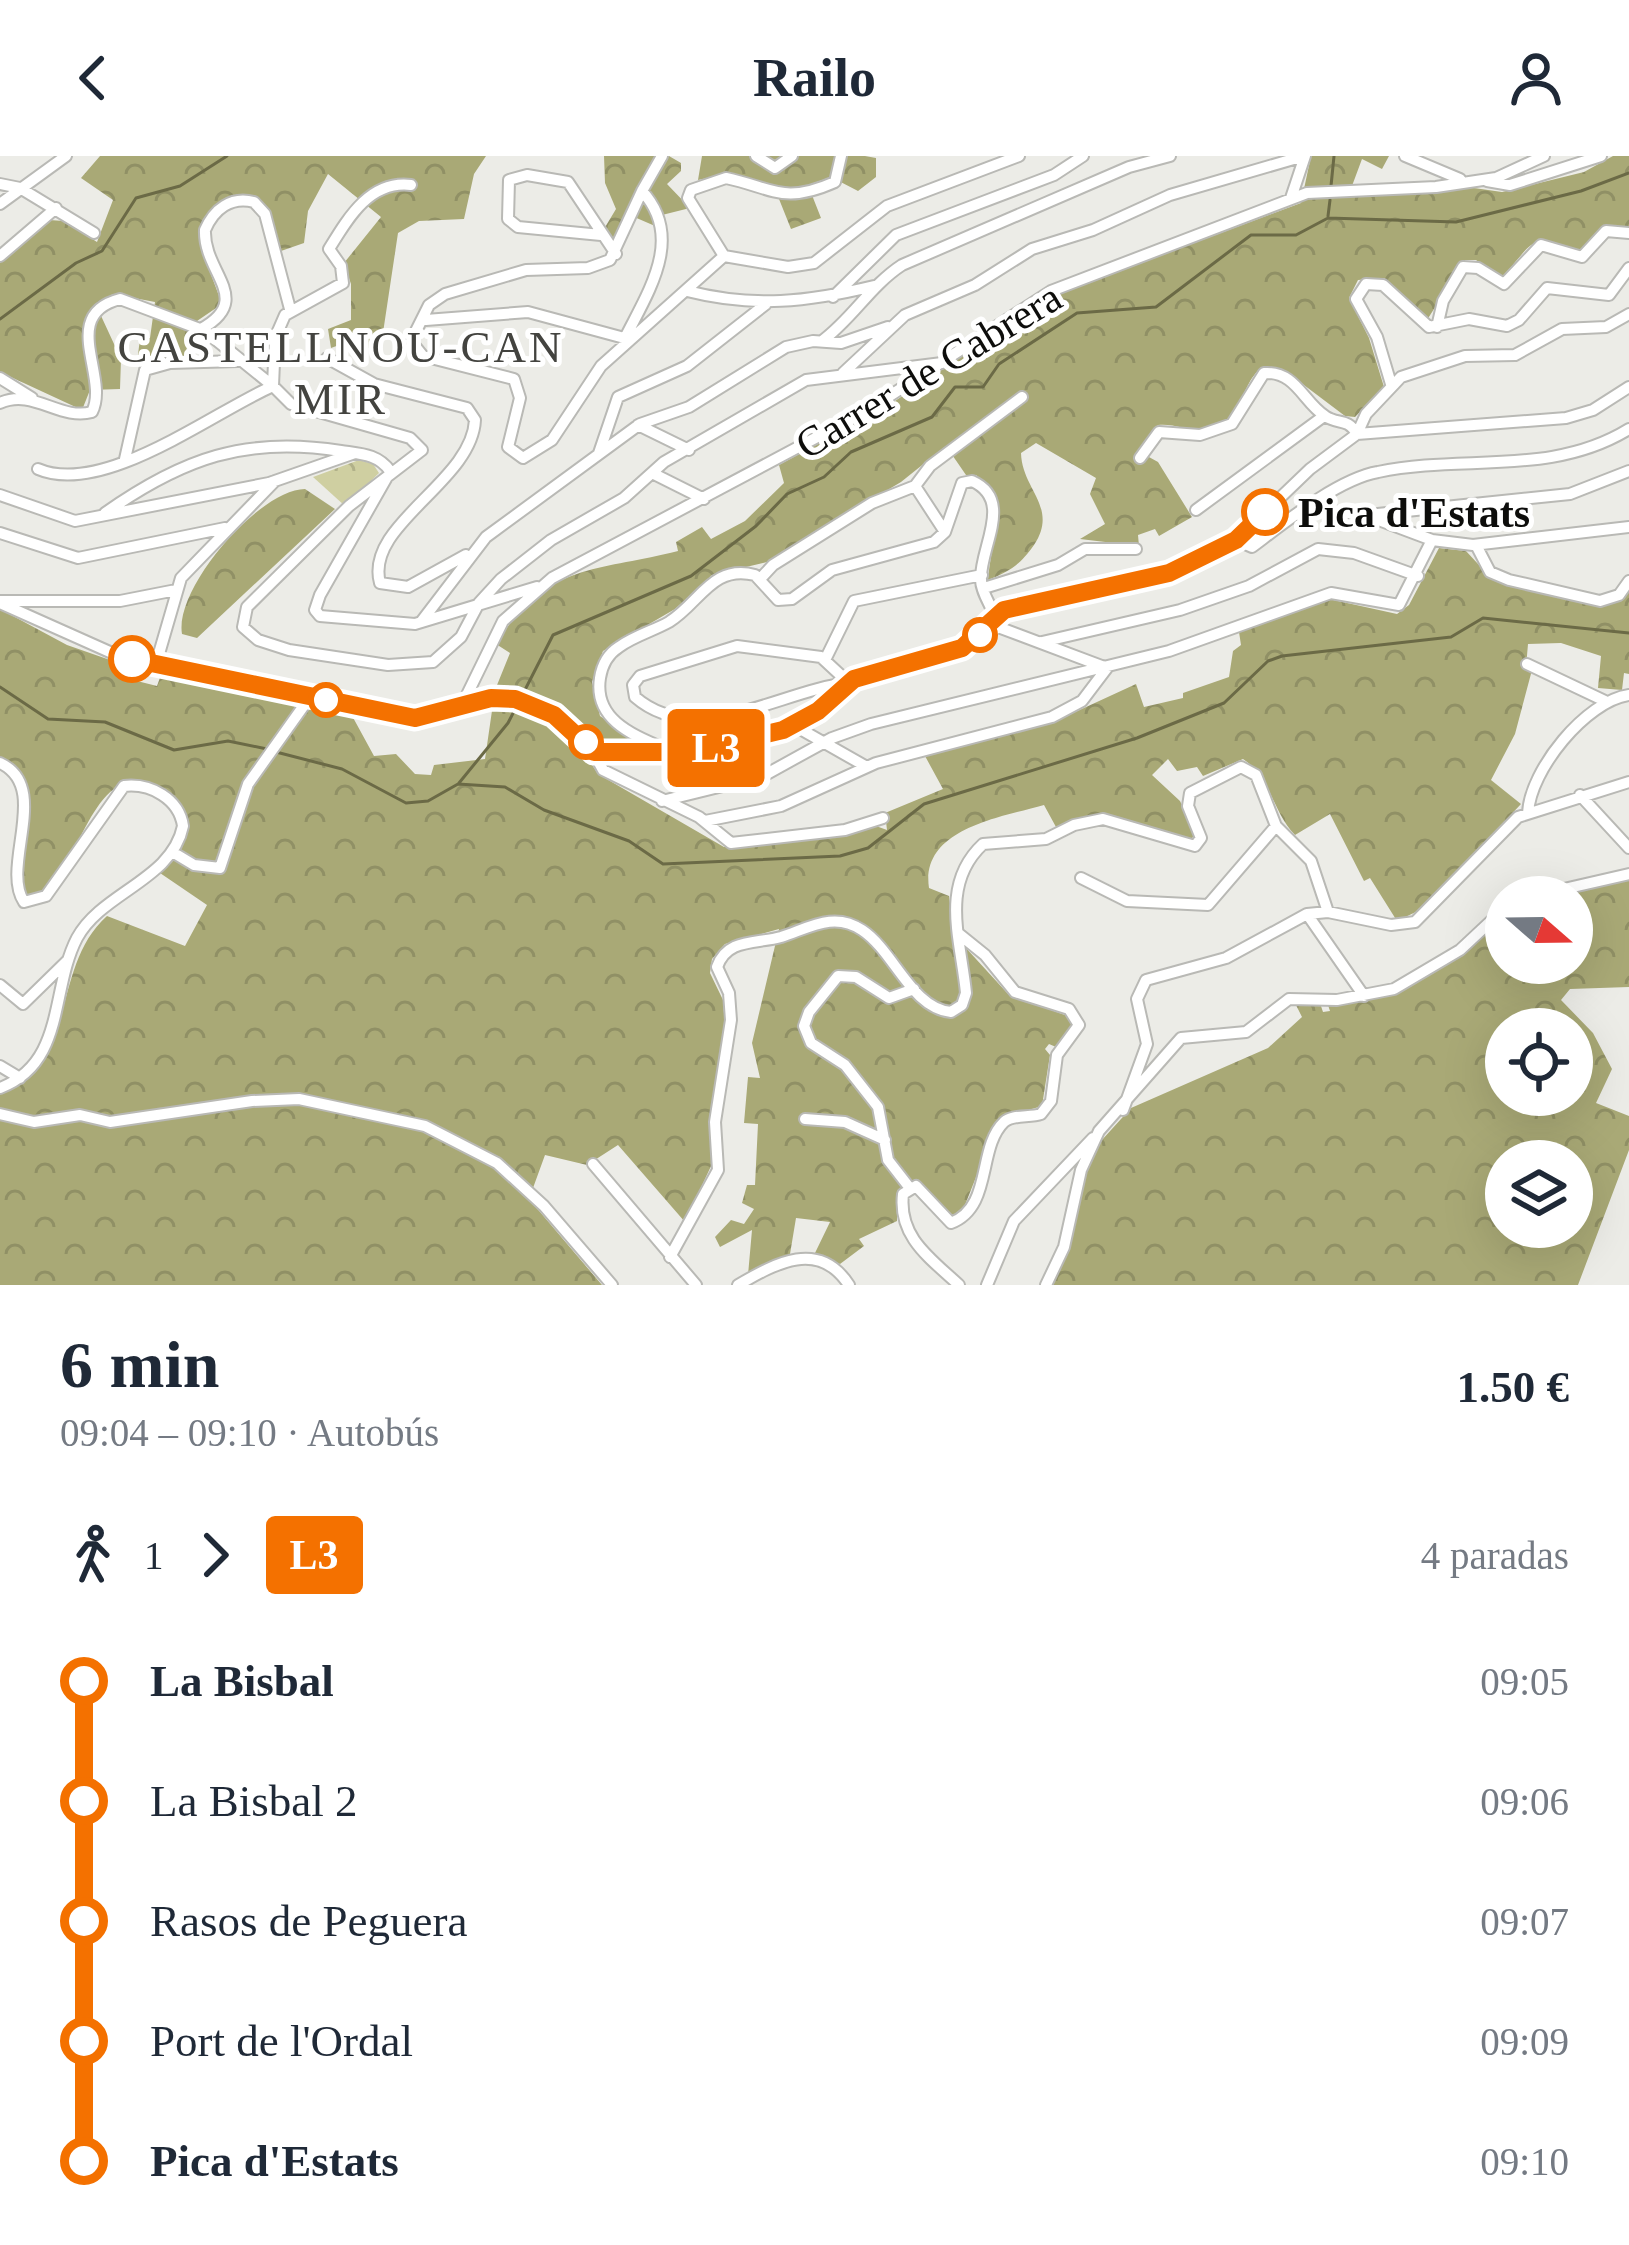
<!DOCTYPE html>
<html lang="es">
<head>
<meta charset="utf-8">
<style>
	:root { --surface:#fff; --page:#f2f2f3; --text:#1f2937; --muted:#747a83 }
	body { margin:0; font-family:"Times New Roman",serif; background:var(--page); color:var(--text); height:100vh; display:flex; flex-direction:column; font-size:45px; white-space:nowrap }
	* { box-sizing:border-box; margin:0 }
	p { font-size:39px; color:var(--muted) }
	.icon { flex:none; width:66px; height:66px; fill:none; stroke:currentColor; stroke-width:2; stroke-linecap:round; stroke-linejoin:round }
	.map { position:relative; height:1129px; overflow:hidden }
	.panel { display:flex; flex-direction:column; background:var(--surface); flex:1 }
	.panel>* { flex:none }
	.badge { padding:0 24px; border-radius:9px; font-size:42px; line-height:78px }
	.needle { width:78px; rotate:110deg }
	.buttons { position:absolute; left:1485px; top:720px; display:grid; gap:24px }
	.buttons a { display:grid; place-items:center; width:108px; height:108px; border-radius:50%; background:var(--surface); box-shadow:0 12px 48px #0002; font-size:60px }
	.map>.badge { position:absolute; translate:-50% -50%; box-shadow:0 0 0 6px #fff }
	.legs { display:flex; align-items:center; gap:18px; height:132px; padding:0 60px; font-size:39px }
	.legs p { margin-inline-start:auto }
	.overview { display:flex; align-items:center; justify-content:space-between; height:204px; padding:0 60px }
	h1 { font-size:66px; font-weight:700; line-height:90px }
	ul { padding:0 60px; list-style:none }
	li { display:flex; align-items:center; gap:42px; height:120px; font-size:45px }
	li i { display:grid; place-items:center; width:18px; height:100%; margin:0 15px; background:currentColor }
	li i::after { content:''; width:30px; height:30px; margin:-15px; border:9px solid; border-radius:50%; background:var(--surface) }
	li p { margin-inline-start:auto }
	li:first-child i { background:linear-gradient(#0000 50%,currentColor 0) }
	li:last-child i { background:linear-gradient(currentColor 50%,#0000 0) }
	header { display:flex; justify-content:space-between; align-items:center; height:156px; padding:0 60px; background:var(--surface); font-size:54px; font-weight:700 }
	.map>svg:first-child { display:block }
	.forest { fill:url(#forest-crowns); fill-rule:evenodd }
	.park { fill:url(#park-crowns) }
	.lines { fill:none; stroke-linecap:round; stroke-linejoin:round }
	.stream { stroke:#6b6a46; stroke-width:3 }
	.minor-casing { stroke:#b9b9b5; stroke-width:14 }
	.minor { stroke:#fff; stroke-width:10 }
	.line-1-casing { stroke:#fff; stroke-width:27 }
	.line-1 { stroke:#f47100; stroke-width:18 }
	.stop-1-dot { fill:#fff; stroke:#f47100; stroke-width:6 }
	.labels { text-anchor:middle; stroke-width:10; stroke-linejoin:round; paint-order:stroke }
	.street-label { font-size:42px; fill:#0d0d0b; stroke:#fff }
	.stop-label { font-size:42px; font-weight:bold; fill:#0d0d0b; stroke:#fff; text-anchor:start }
	.neighbourhood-label { font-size:45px; letter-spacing:3px; fill:#43433f; stroke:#fff }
</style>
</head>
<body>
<header><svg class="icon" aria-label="back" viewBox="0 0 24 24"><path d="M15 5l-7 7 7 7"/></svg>Railo<svg class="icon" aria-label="person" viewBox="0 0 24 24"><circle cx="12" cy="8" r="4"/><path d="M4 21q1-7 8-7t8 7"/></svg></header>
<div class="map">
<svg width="1629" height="1129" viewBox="0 0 1629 1129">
	<defs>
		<pattern id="forest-crowns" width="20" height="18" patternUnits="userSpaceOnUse" patternTransform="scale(3)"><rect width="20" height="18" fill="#a9a976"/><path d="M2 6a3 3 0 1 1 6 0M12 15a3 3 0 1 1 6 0" fill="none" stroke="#909065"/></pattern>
		<pattern id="park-crowns" width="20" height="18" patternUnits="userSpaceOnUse" patternTransform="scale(3)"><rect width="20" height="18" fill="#cfcfa1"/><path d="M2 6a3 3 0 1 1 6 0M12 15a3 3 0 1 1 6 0" fill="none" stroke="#b1b189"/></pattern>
	</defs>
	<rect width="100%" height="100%" fill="#ecece7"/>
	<path class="forest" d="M100 0H486L474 18 464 63 419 65 398 77 381 190 363 193 364 180 331 192 328 173 351 164V128L344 107 381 61 328 18 308 55 304 87 281 95 270 55 254 39 231 41 206 60 200 89 222 148 197 165 184 200 137 206 140 183 150 182 155 146 113 138 96 149 121 203 120 233 90 234 82 254 0 216V107L49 64 64 65 97 86 113 44 81 22Z
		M604 0H669L681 7V15L667 28 690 52 654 61 655 70 625 57 615 85 604 73 616 53 605 27Z
		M702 0H865L876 2V21L858 35 831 21 808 29 821 62 791 73 775 33 732 17 698 24Z
		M1311 0H1389L1382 13 1362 3 1349 38H1426L1467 31 1502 36 1584 16 1613 0H1629V72L1601 71 1580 96C1526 75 1537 85 1500 123L1476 104H1465L1427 164 1384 122 1358 124 1349 142 1369 182 1384 231 1355 261 1345 260 1288 217 1261 212C1238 231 1244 269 1206 274 1190 276 1174 267 1158 269L1138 295 1158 306 1192 361 1159 380 1155 373 1138 379 1139 390 1080 383 1105 368 1090 338 1096 322 1036 287 1021 297C1022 334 1059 351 1034 389 1020 409 1010 415 988 424 990 390 1010 344 976 319H966L946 290 901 326 767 406 712 419 675 453 603 495 592 526 600 560 648 594 581 592 598 618 724 691 832 682 876 670 887 674 885 657 943 633 925 600 1060 563 1136 528 1144 551 1183 542V537L1229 521 1233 495 1241 489 1239 476 1329 443 1397 458 1409 449 1439 392 1466 395 1491 422 1509 430 1597 449 1613 447 1629 435V518L1624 517 1622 534 1598 532 1601 500 1561 487 1528 488 1526 511 1532 514 1515 578 1491 624 1521 648 1422 753 1397 765 1370 722 1364 725 1330 658 1295 679C1272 655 1271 621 1243 603L1203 620 1197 611 1177 615 1168 603 1152 619 1180 645 1195 676 1191 685C1140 679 1109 642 1056 671L1044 649C1003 661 920 672 929 732L949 740 954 779 1009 839 1065 859 1074 868 1056 891 1049 888 1045 893 1050 899 1042 950 999 963 965 1049 952 1061 922 1027 911 1024 897 1035V1065L859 1083 864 1090 840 1108 815 1097 830 1066 796 1062 790 1098 748 1119 752 1074 720 1091 715 1081 731 1064 744 1068 754 1053 742 1047 747 1029H755L758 968 744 967 748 921 760 922 752 887 779 773 725 788 712 803 710 817 723 844 725 870 710 962 712 1008 685 1066 618 989 587 1009 545 999 529 1043 602 1129H0V938C80 904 50 811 107 760L185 790 207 749 160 717C197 676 199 639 136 624 82 630 78 730 27 743 10 702 58 623 0 601V453L67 489 133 512V524L157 530 162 516 350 556 374 600 396 598 415 618 431 619 434 609 485 603 495 534 510 497 496 488C546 406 596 416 678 395L676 386 702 371 711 383 745 365 784 327 779 309 886 251 1052 140 1301 47Z
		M305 333 335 353 197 482 182 478C174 432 260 333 305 333Z
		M1629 723V831L1570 833 1561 844 1593 877 1612 913 1596 947 1629 960V994L1578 1129H1052L1074 1074 1091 996 1131 952 1268 892 1302 861 1295 847 1321 850 1323 856 1330 855 1328 849 1394 839 1463 799 1506 757V807H1572V741H1544ZM1506 873H1572V939H1506ZM1506 1005H1572V1071H1506Z"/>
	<path class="park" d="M359 304 373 308 379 317 345 350 313 321Z"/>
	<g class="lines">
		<path class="stream" d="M1331 30 1334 0
			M1328 60 1330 44
			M0 163 76 107 102 95 136 42 180 30 227 0
			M0 531 48 563 105 566 174 594 228 585 267 593
			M276 596 342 613 406 647 428 645 458 628 505 631 544 654 629 685 663 708 840 700 868 692 924 648 1137 582 1224 547 1268 505 1282 500 1451 481 1483 462 1629 477
			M459 627 508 567 553 479 691 420 756 370 787 338 824 321 851 296 932 261 955 231H983L999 208 1077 157 1156 151 1251 79H1296L1328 62 1456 66 1581 35 1629 17"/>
		<defs>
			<path id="minor" d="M756 0 775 12 792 0
				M1405 0 1460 23
				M1487 25 1510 29 1601 0
				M0 28 20 32 94 77
				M411 29C370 24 348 62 329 93L341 110 343 127 285 159 275 182 273 230 291 248 410 282 422 294 349 350 247 451 243 471 258 484 289 494 388 509 433 506 461 481 479 447 501 423 551 384 624 342 664 306 806 224 942 207
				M642 35 662 0
				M1291 42 1305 0
				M0 48 66 0
				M601 79 518 71 508 63 509 24 527 19 568 26 616 98
				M0 100 56 52
				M724 100 788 111 814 107 887 50 1019 0
				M724 100 688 42 691 34 726 22C773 32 783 49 835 26L841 0
				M687 135C754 152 808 146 874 130
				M833 141 896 79 1054 19 1083 0
				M426 164 528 156 628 183
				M1437 171 1443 145 1463 111 1478 112 1504 128 1541 89 1582 101 1606 75 1629 77
				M201 173C255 143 203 117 205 74 214 53 231 40 254 46L265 58 290 153
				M625 182C648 136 685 82 642 35L610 104 588 112 526 114 445 138 429 149 411 185 423 200 514 223 520 242 508 291 523 302 552 284 601 210 724 100
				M822 185C853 162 870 130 902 109L1129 11 1170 0
				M327 202 374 228 467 252 475 264C472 326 364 369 380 427L408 431 466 399
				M843 217 905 159 975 129 1032 93 1093 74 1170 39 1304 0
				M0 222 32 242
				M1391 228 1377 181 1356 143 1366 128 1383 129 1429 171 1469 163 1507 170 1519 164 1547 132 1609 139 1629 112
				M0 247C33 232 60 265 92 256 110 221 58 159 120 143L205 175 273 230
				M638 269 689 294
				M599 297 618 241 687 210 766 148
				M1140 302 1159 276 1200 279 1232 268 1264 217C1296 215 1303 246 1325 260 1338 269 1347 261 1357 278L1366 258 1401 221 1465 200 1515 199 1562 173 1606 171 1629 158
				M125 303 145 214 170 207 238 205
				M38 313C103 341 212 257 273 230
				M652 317 704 343
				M387 321 320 439 315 454 320 460 415 468 537 431
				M915 330 945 376
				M0 339 75 365 269 327 355 297
				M1319 346 1322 355 1360 357 1432 384 1473 389 1629 371
				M1196 354 1324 260
				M105 357C183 302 246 280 341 295 361 298 378 298 390 315
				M1368 359 1570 338 1629 315
				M0 377 78 402 225 372
				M1236 384 1252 391C1284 367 1338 323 1378 316 1463 298 1551 321 1629 273
				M1476 389 1490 416 1509 424 1600 445 1619 439 1629 425
				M760 423 773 409 872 347 915 330 930 310 1022 241
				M984 432 1058 409 1085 393H1136
				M0 445H120L176 434
				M0 447 112 497 405 561 441 559 491 542 534 549 588 587 603 614 699 661 731 687 845 674 883 662
				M421 466 486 381 640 268 689 251 786 191 813 185 841 187 888 171
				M1042 486 1180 454 1249 430 1318 393 1354 397 1418 420
				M737 490 821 501 849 527C783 533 696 594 635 541L633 529 640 520Z
				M825 504 854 445 982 419
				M156 508 181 422 275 325
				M1527 508 1605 545
				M461 551 503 465 552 422 868 254 1051 135 1307 37 1436 31 1496 22 1544 0
				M793 569 867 611
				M594 595 647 600 755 585 818 555 854 523 962 492 1003 454 1169 417 1236 384 1310 313 1357 278 1566 262 1593 254 1629 231
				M672 596C639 581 593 567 600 522 602 509 608 498 619 491 634 480 653 475 669 466 700 447 712 408 755 419L778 444 792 443 832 414 934 386 945 376 962 327 972 325C1015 344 979 393 981 424 981 436 991 449 995 461
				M0 607C52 631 0 710 24 746L46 740 124 630C151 627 179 643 183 670 172 724 102 736 77 782 50 834 66 907 0 932
				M1580 639 1629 692
				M662 645 763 620 832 582 871 568 1169 495 1331 437 1399 449 1432 384
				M1528 657C1530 614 1586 545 1629 539
				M705 665 781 650 876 607 1052 561 1082 545 1107 512 990 468
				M174 697 194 709 220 712 248 628 310 541
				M1081 722 1127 745 1208 749 1276 670
				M1529 741 1629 718
				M1307 758 1364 840
				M959 778 985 799 1015 836 1069 853 1079 869 1057 899 1051 945 1041 958C1030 962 1013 958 1004 966 977 992 993 1051 951 1067L916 1030 903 1038C898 1081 930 1102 959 1129
				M0 829 23 848 67 805
				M0 910 20 922
				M1123 954 1147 888 1137 843 1146 824 1226 802 1307 758 1328 756 1391 769 1415 766 1518 661 1629 626
				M0 958 34 966 80 959 110 966 252 945 299 943 425 970 497 1007 544 1050 612 1129
				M805 963 845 966 885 984
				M593 1008 696 1129
				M909 1031 888 1004 878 951 845 909 811 887 804 870 809 856 838 820 856 821 889 842 914 833
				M670 1101 718 1014 715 966 731 864 729 837 717 811C727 782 756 788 781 781 809 772 834 755 862 774 894 795 911 852 951 856L962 849 966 837C961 784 939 729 983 688L1046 683 1074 669 1103 663 1195 690 1201 682 1188 650 1190 637 1241 611 1256 619 1276 670 1311 705 1328 756
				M738 1129C776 1107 819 1083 849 1129
				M987 1129 1014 1065 1093 982
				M1046 1129 1064 1091 1081 1014 1099 975 1181 882 1246 876 1289 843 1337 844 1394 833 1460 794 1506 751"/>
		</defs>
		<use href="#minor" class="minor-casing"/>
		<use href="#minor" class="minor"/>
	</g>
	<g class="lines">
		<defs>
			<path id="line-1" d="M132 503 415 562 491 542 515 543 554 559 594 596H692L783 574 818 555 854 523 962 492 1004 454 1169 417 1236 384 1265 356"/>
		</defs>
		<use href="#line-1" class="line-1-casing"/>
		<use href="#line-1" class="line-1"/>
	</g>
	<g class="stop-1-dot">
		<circle cx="1265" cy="356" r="21"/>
		<circle cx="980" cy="479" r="15"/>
		<circle cx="132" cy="503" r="21"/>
		<circle cx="326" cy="544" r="15"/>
		<circle cx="586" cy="586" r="15"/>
	</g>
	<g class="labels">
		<g class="street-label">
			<text transform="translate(928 214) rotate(-31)" y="15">Carrer de Cabrera</text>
		</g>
		<g class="stop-label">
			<text x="1298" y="371">Pica d'Estats</text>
		</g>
		<g class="neighbourhood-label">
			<text x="341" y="206">CASTELLNOU-CAN<tspan x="341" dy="52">MIR</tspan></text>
		</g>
	</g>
</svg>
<div class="buttons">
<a><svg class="needle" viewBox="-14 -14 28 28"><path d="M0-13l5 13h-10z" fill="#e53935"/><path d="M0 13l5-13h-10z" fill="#747a83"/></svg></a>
<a><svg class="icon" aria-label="locate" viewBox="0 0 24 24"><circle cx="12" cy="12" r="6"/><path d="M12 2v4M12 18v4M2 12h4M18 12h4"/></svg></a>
<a><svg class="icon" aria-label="layers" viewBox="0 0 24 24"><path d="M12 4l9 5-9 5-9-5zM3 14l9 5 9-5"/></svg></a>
</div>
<b class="badge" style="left:716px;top:592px;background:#f47100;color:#fff">L3</b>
</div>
<section class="panel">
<div class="overview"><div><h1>6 min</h1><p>09:04 – 09:10 · Autobús</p></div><b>1.50 €</b></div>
<div class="legs"><svg class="icon" aria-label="walk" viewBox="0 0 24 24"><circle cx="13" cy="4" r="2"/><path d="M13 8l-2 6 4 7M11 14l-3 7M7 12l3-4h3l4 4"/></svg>1<svg class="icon" aria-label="forward" viewBox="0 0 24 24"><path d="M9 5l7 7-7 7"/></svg><b class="badge" style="background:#f47100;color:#fff">L3</b><p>4 paradas</p></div>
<ul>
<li><i style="color:#f47100"></i><b>La Bisbal</b><p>09:05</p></li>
<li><i style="color:#f47100"></i><span>La Bisbal 2</span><p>09:06</p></li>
<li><i style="color:#f47100"></i><span>Rasos de Peguera</span><p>09:07</p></li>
<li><i style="color:#f47100"></i><span>Port de l'Ordal</span><p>09:09</p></li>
<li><i style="color:#f47100"></i><b>Pica d'Estats</b><p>09:10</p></li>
</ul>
</section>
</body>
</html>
